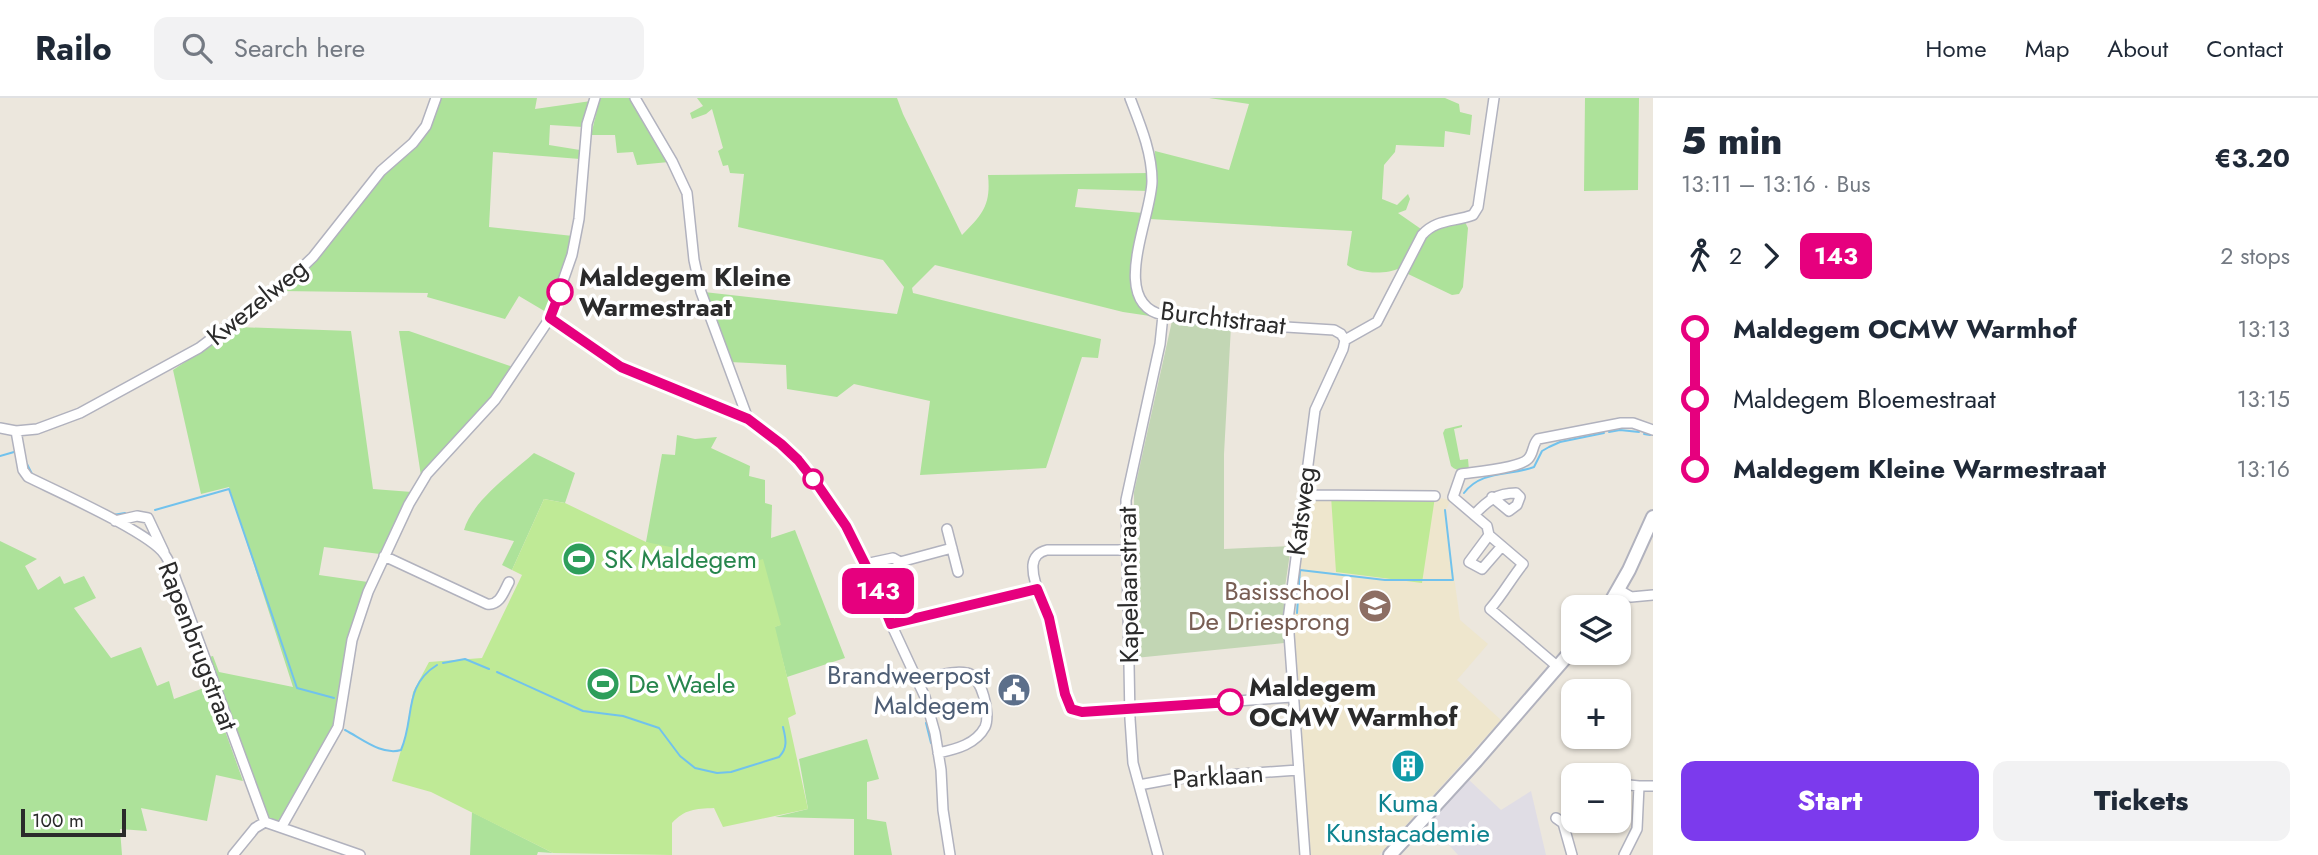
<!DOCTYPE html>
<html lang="en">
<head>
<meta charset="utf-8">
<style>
	:root { --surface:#fff; --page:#f2f2f3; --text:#1f2937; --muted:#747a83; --line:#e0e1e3; --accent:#7c3aed }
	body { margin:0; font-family:Jost,sans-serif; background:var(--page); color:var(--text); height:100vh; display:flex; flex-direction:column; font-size:26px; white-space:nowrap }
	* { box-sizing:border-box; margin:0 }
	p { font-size:23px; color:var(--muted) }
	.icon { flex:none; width:38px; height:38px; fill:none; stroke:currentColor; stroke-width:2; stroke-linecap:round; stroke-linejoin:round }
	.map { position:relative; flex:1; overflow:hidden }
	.drawer { display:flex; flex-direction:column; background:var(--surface); width:665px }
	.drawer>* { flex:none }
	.badge { padding:0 14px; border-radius:10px; font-size:24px; line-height:46px }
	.fabs { position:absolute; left:1561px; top:497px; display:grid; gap:14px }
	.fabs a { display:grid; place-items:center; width:70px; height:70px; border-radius:14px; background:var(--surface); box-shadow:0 2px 5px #0004; font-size:35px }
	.scale { position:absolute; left:21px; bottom:18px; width:105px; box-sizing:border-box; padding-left:7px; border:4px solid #2b2b2b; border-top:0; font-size:19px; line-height:24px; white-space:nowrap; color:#2b2b2b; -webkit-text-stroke:5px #fff; paint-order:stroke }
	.map>.badge { position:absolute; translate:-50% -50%; box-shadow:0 0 0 4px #fff }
	.legs { display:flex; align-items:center; gap:10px; height:77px; padding:0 28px; font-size:23px }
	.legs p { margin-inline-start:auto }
	.headline { display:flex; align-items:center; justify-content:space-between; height:119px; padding:0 28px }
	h1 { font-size:38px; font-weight:800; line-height:52px }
	.primary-button { display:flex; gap:14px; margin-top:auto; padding:14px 28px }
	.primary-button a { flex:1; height:80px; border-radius:14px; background:var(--accent); color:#fff; font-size:28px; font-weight:800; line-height:80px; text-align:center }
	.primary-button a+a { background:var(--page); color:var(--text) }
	ul { padding:0 28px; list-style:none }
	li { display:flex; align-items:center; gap:24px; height:70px; font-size:26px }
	li i { display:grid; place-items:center; width:10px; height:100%; margin:0 9px; background:currentColor }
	li i::after { content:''; width:18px; height:18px; margin:-9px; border:5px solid; border-radius:50%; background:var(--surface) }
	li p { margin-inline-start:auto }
	li:first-child i { background:linear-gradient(#0000 50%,currentColor 0) }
	li:last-child i { background:linear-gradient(currentColor 50%,#0000 0) }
	header { display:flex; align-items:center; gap:42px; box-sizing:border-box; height:98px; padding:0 35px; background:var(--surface); border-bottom:2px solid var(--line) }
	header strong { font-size:33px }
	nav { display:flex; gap:38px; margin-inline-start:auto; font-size:24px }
	.search { width:490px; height:63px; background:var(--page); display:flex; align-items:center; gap:18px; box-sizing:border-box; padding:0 24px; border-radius:14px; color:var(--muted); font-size:26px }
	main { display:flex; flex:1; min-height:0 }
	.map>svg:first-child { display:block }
	.industrial { fill:#e0dde5 }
	.education { fill:#eee6cd }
	.green { fill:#ade29a }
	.cemetery { fill:#c2d6b4 }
	.pitch { fill:#bfea96 }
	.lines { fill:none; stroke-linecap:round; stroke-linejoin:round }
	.stream { stroke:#71c2ed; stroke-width:2 }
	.street-casing { stroke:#b1b2be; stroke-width:12 }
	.secondary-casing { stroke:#b1b2be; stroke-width:16 }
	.street { stroke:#fff; stroke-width:9 }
	.secondary { stroke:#fff; stroke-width:12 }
	.line-1-casing { stroke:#fff; stroke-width:16 }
	.line-1 { stroke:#e6007e; stroke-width:10 }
	.stop-1-dot { fill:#fff; stroke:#e6007e; stroke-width:3.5 }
	.labels { text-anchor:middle; stroke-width:7; stroke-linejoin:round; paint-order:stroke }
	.stop-label { font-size:26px; font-weight:bold; fill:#2b2b2b; stroke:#fff; text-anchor:start }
	.street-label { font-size:26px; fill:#2b2b2b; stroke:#fff }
	.leisure-label { font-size:26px; fill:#27864d; stroke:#fff; text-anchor:start }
	.education-label { font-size:26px; fill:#785e54; stroke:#fff; text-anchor:end }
	.service-label { font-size:26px; fill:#4e5e75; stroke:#fff; text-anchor:end }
	.culture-label { font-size:26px; fill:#0d838f; stroke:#fff }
</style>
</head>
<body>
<header>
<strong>Railo</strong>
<div class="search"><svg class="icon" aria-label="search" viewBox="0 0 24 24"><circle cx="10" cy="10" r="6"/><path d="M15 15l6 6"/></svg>Search here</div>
<nav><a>Home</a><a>Map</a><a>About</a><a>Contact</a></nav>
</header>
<main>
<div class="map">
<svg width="1653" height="757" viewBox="0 0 1653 757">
	<rect width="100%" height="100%" fill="#ece7dd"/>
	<path class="industrial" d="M1468 681 1501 712 1531 693 1546 757H1458L1429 725Z"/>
	<path class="education" d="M1435 399 1451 402 1445 413 1460 522 1488 546 1457 582 1501 622 1379 757H1309L1292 523 1308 400Z"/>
	<path class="green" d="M440 0H537L535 11 591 3 583 29 550 27 549 47 580 52V61L493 54 489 129 573 138 568 160 546 214 519 198 505 221 427 199 428 195 281 193 305 173 375 86 426 35Z
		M600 0H631L669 64 637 67 633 54 617 55 615 37H591Z
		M697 0H897L903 16 962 137C983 116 991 107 988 77L1149 75V93L1078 91 1075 109 1143 115 1132 187 1139 203 1150 218 1123 214 935 167 912 190 913 195 1101 241 1098 260 1082 259 1046 370 920 377 930 303 854 286 837 299 787 291 786 267 730 264 704 194 897 216 904 189 883 162 738 129 744 76 730 75 728 67 723 68 718 53 723 50 712 11 706 16 692 21 690 15 703 8Z
		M1209 0H1445L1459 6 1460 14 1472 17 1470 37 1445 33 1444 49 1396 47 1395 54 1384 67 1382 101 1397 107 1408 96 1410 101 1406 112 1398 115 1421 131 1400 170C1386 177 1359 176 1347 167L1352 133 1150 121 1156 95 1155 53 1229 72 1249 6Z
		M1585 0H1639L1638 92 1584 93Z
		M1465 124 1468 130 1463 189 1459 196 1452 197 1406 175C1424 140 1423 129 1465 124Z
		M238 229 351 233 373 391 412 394 380 456 324 449 319 477 368 484 353 525 345 559 338 618 284 718 277 723 269 720 263 711 209 559 213 558 219 574 293 589 229 389 201 396 173 272Z
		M399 233H409L513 269 489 303 421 378Z
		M1462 327V329L1454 331 1460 362 1468 361 1469 372C1462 373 1456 373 1451 368L1443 335 1445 331Z
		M677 337 695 341 717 339 711 350 750 368 749 378 765 382V405L772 407 771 440 795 432 845 560 787 579 774 529 780 527 721 475 646 444 662 356 675 357Z
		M534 355 575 375 565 405 544 401 512 472 502 467 514 443 464 432C472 403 512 375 534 355Z
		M0 443 37 461 25 468 38 492 60 478 64 486 84 478 96 500 74 510 111 560 141 549 157 588 169 583 174 601 209 588 243 683 216 677 207 723 141 710 147 733 120 731 122 757H0Z
		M867 641 879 681 867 684V721L886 724 892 757H854V721L775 719 808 711 799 661Z
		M472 714 553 755 538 754 537 757H470Z"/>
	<path class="cemetery" d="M1172 223 1231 228 1224 356V451L1291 448 1284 496V545L1135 560 1134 394Z"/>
	<path class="pitch" d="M1331 398 1435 399 1422 485 1336 474Z
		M544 401 565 405 646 444 714 458 721 474 763 461 781 527 775 529 796 616 788 620 808 711 723 729 714 710C695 711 685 711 672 725V757L553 755 431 694 392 683 406 635 413 594 429 564 482 560 522 477 512 472Z"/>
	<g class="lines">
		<path class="stream" d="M1609 334 1620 332 1639 334
			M1644 336 1650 337
			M0 358 14 354
			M27 366 32 376
			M1464 395C1481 372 1510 378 1534 369L1542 353 1549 349 1560 344 1604 335
			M155 412 229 391 297 590 334 600
			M113 417 125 415
			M1297 515 1300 472 1385 482H1453L1445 412
			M443 565 465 561 489 571
			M497 574 583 613 623 618 659 630 680 658 695 670 717 675 731 674 779 659C788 650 786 641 783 629
			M921 609 923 617
			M926 625 931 645
			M345 632C361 640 382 658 401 652 415 620 403 588 437 567"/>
		<defs>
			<path id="street" d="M635 0 672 63 687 95 694 162 701 194 748 321
				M1130 0C1140 26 1152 54 1152 83 1152 118 1108 205 1163 217L1240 226 1334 232 1341 236 1345 242
				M550 220 620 269 748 321 798 362 829 401 846 428 874 484 886 515 925 599 935 635 941 672 943 712 950 757
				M1345 242 1377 224 1422 137C1436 121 1454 124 1473 117L1478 109 1494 0
				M0 330 16 333 23 372 28 379C56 393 151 435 165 457 172 467 175 481 180 492L265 724 255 730 233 757
				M16 333 37 331 80 315 199 250 288 183 313 159 381 73 413 45 426 28 436 0
				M1305 397 1435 398
				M1474 417C1487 403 1497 395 1516 395L1520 399 1517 407 1509 413 1492 399
				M115 423 137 418 148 420 164 454
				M947 431 958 474
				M1489 437 1469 464 1482 471 1502 448
				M1126 452H1047C1039 454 1034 458 1033 467 1032 486 1044 502 1049 520 1058 547 1057 587 1071 611L1082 614 1292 599
				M384 458 487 506C500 508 504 493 509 484
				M865 466 893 460 900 464 952 450
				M1619 492 1631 499 1653 497
				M891 526 1037 491
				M1558 569 1490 511C1503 496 1511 481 1523 466L1489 437 1487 428 1453 399 1461 376C1474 374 1520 370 1528 361 1534 355 1532 347 1538 341L1621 325H1633L1653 332
				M918 584C931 579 954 572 967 575 982 578 991 617 985 629 976 646 957 651 938 655
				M1619 686 1639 688
				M1139 687 1172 681 1298 672
				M1556 720 1563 725 1572 757
				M265 724 360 757
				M282 728 338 629 352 542 368 494 409 406 427 376 495 302 550 220 572 157 579 121 587 26 595 0
				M1158 757 1133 665 1130 621 1126 402 1160 246 1163 217
				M1305 757 1288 522 1315 312 1343 251 1345 242
				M1624 757 1637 731 1639 688H1653"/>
			<path id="secondary" d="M1608 509 1629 472 1653 419
				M1390 757 1476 663 1573 551"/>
		</defs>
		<use href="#street" class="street-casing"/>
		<use href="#secondary" class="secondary-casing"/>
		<use href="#street" class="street"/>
		<use href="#secondary" class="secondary"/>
	</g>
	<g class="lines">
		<defs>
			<path id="line-1" d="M560 194 550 220 621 269 748 321 781 346 798 362 817 386 846 428 874 484 891 526 1037 491 1049 520 1065 596 1071 611 1082 614 1230 604"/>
		</defs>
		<use href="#line-1" class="line-1-casing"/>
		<use href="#line-1" class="line-1"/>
	</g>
	<defs>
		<symbol id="stadium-disc" viewBox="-11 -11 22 22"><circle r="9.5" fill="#2e9e5b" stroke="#fff"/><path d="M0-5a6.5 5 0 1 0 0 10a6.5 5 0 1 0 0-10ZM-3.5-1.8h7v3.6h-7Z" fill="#fff"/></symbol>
		<symbol id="school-disc" viewBox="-11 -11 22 22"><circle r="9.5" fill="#8d6e63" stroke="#fff"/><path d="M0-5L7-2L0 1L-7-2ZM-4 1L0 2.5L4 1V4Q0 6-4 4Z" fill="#fff"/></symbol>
		<symbol id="civic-disc" viewBox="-11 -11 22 22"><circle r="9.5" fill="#5c6f8a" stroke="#fff"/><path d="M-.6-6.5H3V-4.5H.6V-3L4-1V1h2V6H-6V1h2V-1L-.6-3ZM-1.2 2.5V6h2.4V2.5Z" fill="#fff"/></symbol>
		<symbol id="building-disc" viewBox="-11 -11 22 22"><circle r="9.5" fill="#0f9aa8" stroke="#fff"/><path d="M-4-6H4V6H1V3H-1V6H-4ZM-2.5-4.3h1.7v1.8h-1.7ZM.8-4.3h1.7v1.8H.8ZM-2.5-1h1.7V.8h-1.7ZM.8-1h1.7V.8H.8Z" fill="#fff"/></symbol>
	</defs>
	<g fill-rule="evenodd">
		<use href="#stadium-disc" x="560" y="442" width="38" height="38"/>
		<use href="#school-disc" x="1356" y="489" width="38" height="38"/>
		<use href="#stadium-disc" x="584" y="567" width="38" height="38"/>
		<use href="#civic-disc" x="995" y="573" width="38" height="38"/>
		<use href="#building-disc" x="1389" y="649" width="38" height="38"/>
	</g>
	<g class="stop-1-dot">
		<circle cx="560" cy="194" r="12"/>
		<circle cx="813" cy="381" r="9"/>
		<circle cx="1230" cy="604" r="12"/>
	</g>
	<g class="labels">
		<g class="stop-label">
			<text x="579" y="188">Maldegem Kleine<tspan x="579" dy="30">Warmestraat</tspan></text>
			<text x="1249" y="598">Maldegem<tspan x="1249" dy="30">OCMW Warmhof</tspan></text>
		</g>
		<g class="street-label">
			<text transform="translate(257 204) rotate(-39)" y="9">Kwezelweg</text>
			<text transform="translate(1223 220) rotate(7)" y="9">Burchtstraat</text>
			<text transform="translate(1301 413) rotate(-83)" y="9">Katsweg</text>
			<text transform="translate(1128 487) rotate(-91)" y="9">Kapelaanstraat</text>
			<text transform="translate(198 548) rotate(69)" y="9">Rapenbrugstraat</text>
			<text transform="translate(1218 678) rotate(-4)" y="9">Parklaan</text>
		</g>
		<g class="leisure-label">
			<text x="604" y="470">SK Maldegem</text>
			<text x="628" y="595">De Waele</text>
		</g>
		<g class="education-label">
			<text x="1350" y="502">Basisschool<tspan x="1350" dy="30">De Driesprong</tspan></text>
		</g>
		<g class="service-label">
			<text x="990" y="586">Brandweerpost<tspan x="990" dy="30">Maldegem</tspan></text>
		</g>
		<g class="culture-label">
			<text x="1408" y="714">Kuma<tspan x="1408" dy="30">Kunstacademie</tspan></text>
		</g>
	</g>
</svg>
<div class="fabs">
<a><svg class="icon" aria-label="layers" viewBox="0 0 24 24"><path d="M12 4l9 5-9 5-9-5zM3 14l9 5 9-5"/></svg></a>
<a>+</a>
<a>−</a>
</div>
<div class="scale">100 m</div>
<b class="badge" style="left:878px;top:493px;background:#e6007e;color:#fff">143</b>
</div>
<section class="drawer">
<div class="headline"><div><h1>5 min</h1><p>13:11 – 13:16 · Bus</p></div><b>€3.20</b></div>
<div class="legs"><svg class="icon" aria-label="walk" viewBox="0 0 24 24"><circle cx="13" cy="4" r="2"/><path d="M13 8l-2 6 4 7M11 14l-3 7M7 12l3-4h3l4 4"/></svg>2<svg class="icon" aria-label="forward" viewBox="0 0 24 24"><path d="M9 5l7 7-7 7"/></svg><b class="badge" style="background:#e6007e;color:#fff">143</b><p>2 stops</p></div>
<ul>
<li><i style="color:#e6007e"></i><b>Maldegem OCMW Warmhof</b><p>13:13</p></li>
<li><i style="color:#e6007e"></i><span>Maldegem Bloemestraat</span><p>13:15</p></li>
<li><i style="color:#e6007e"></i><b>Maldegem Kleine Warmestraat</b><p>13:16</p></li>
</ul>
<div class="primary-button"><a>Start</a><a>Tickets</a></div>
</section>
</main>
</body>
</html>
